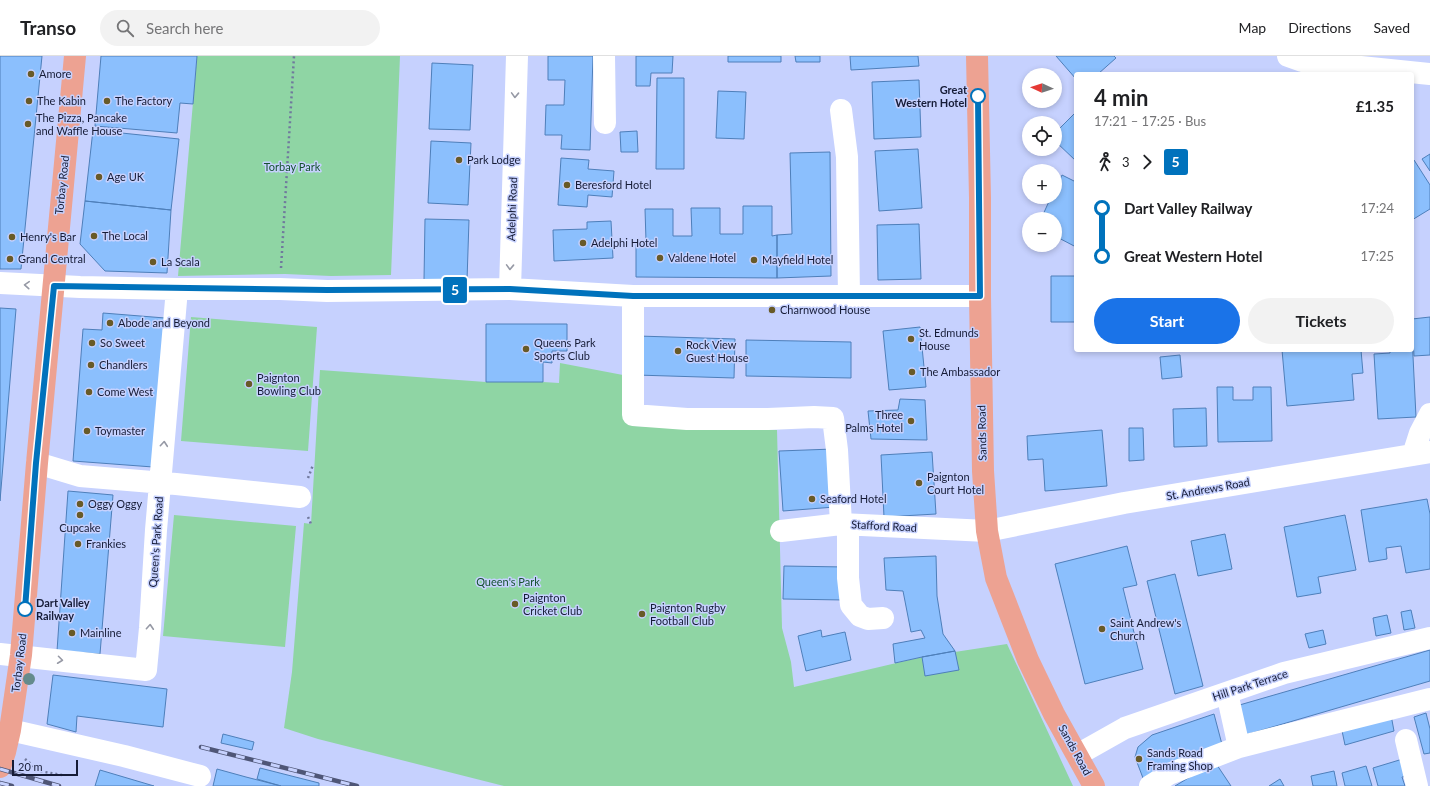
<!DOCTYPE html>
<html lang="en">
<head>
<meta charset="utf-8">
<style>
	:root { --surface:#fff; --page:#f2f2f2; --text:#202124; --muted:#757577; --line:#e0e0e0; --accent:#1a73e8 }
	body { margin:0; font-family:Lato,sans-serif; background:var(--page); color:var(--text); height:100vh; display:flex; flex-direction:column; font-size:15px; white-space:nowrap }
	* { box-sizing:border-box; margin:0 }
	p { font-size:13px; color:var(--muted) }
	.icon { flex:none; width:22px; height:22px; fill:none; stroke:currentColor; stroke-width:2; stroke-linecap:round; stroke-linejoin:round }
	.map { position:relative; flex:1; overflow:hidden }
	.side { position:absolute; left:1074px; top:16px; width:340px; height:280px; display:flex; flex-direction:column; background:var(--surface); border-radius:4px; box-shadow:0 2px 6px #0003 }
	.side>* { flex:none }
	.badge { padding:0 8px; border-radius:3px; font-size:14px; line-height:26px }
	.needle { width:26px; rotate:273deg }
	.tools { position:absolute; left:1022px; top:12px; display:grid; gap:8px }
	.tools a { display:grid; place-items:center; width:40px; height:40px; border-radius:50%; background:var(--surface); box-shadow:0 2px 6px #0003; font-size:20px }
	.scale { position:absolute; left:12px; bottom:10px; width:66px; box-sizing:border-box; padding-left:4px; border:2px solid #161c37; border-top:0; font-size:11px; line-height:14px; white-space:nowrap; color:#161c37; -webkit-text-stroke:3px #c6d1fe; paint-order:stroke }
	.map>.badge { position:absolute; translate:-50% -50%; box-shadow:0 0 0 2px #fff }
	.legs { display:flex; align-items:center; gap:6px; height:44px; padding:0 20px; font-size:13px }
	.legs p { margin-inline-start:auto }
	.headline { display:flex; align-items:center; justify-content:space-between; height:68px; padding:0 20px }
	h1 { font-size:22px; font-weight:700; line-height:30px }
	.primary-button { display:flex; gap:8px; margin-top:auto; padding:8px 20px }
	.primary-button a { flex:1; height:46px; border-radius:24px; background:var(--accent); color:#fff; font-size:16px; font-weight:700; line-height:46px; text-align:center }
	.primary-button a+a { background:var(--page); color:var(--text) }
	ul { padding:0 20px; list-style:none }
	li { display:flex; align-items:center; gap:14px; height:48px; font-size:15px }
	li i { display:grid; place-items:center; width:6px; height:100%; margin:0 5px; background:currentColor }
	li i::after { content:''; width:10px; height:10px; margin:-5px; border:3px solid; border-radius:50%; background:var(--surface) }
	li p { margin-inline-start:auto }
	li:first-child i { background:linear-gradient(#0000 50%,currentColor 0) }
	li:last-child i { background:linear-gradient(currentColor 50%,#0000 0) }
	header { display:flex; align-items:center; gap:24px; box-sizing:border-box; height:56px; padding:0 20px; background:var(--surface); border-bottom:1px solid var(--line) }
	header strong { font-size:19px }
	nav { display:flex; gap:22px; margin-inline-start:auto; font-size:14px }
	.search { width:280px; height:36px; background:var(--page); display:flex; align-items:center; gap:10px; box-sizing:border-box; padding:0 14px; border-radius:22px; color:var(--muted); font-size:15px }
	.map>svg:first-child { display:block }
	.green { fill:#8fd5a4 }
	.building { fill:#8bbffd; stroke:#4e7fba }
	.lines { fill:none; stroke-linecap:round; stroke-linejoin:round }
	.path { stroke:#70799d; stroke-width:2.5; stroke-dasharray:2 3; stroke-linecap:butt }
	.minor { stroke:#fff; stroke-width:22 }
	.major { stroke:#eda292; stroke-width:22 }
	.rail-casing { stroke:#4f5677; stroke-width:4.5 }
	.rail { stroke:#c6d1fe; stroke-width:3; stroke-dasharray:9; stroke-linecap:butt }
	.tree { fill:#658b8c }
	.oneway { stroke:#9699a5 }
	.line-1-casing { stroke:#fff; stroke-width:9 }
	.line-1 { stroke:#0072bc; stroke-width:6 }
	.poi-dot { fill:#685a27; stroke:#c6d1fe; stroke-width:1.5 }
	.stop-1-dot { fill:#fff; stroke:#0072bc; stroke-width:2 }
	.labels { text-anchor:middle; stroke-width:3; stroke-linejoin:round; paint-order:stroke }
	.poi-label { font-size:11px; fill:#161c37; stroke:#c6d1fe; text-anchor:start }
	.stop-label { font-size:11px; font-weight:bold; fill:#161c37; stroke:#c6d1fe; text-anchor:end }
	.park-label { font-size:11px; fill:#15512e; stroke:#c6d1fe }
	.street-label { font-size:11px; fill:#161c37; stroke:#c6d1fe }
</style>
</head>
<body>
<header>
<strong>Transo</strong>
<div class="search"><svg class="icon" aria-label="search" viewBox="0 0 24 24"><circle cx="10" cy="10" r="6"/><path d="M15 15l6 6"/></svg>Search here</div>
<nav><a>Map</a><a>Directions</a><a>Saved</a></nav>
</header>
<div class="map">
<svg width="1430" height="730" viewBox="0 0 1430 730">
	<rect width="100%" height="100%" fill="#c6d1fe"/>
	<path class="green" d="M197 0H400L391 219 331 220 285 218 178 220Z
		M191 261 317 271 308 395 181 385Z
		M560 307 623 319 633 370 777 374 782 572 791 606 794 631 922 601 1007 588 1073 730H504L318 683 284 672 292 616 304 467 311 468 320 314 486 326H543L559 327Z
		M174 459 296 470 285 591 163 580Z"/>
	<path class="building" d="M0 0H42L21 213H0Z
		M101 0H197L193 48 180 47 177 77 95 70Z
		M548 0H593L590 94 561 93 562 79H545L546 49H564L565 24H548Z
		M636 0H673L672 17H651L650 30H636Z
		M728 0H781V6H728Z
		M795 0H820V6H796Z
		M850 0H918L919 10 851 14Z
		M1056 0H1114L1116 2 1098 18H1076V23Z
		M432 7 473 9 470 74 429 73Z
		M657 22H684V113H656Z
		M919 24 921 81 874 83 872 26Z
		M718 35 746 36 744 83 716 82Z
		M1076 56V105L1055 85V77Z
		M93 74 179 83 171 154 85 145Z
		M637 75 638 96H621L620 76Z
		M431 85 471 87 468 149 428 147Z
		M918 93 922 152 879 155 875 95Z
		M830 96 831 220 777 222V179L792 178 790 97Z
		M1430 98V115L1422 103Z
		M561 102 589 104 588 113 614 115 612 141 588 139 587 151 558 149Z
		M1414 104 1430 129V153L1412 164V106Z
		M1062 119 1076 126V191L1055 180V163H1041L1051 141H1055V133Z
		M85 145 171 154 167 217 105 215 80 188Z
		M743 150H772V180L777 179V222L636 221V185H646L645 153H673V180H692L691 152H720V178H743Z
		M425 163 469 164 467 225 424 224Z
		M611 165 613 202 554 205 553 174 587 173V166Z
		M919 168 921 223 878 224 877 169Z
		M1051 220H1076V266H1051Z
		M0 252 16 253 0 445Z
		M103 257 165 262 153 411 73 405 83 273 102 274Z
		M1430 261V299L1414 300 1412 263Z
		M486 268H567V295H552V307L543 306V326H486Z
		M920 271 926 331 889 334 883 275Z
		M638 280 735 283 734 322 636 319Z
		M1412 280 1416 361 1378 363 1374 298 1390 297V294H1412Z
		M746 284 851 286V322L746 320Z
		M1282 294H1361L1363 317 1352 318 1354 344 1287 350Z
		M1180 299 1182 321 1162 323 1160 301Z
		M1217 331H1233V344H1253V331H1271L1272 385 1218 386Z
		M900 343 925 344 927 384 871 383 868 355 898 354Z
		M1206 352 1207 390 1174 391 1173 353Z
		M1129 372H1143L1144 404 1129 405Z
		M1102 374 1107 430 1045 435 1043 403 1028 404 1027 380Z
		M833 393 835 451 783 455 779 395Z
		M932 396 936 458 884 461 881 399Z
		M68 435 113 439 100 598 57 595Z
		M1427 443 1430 458V513L1406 517 1401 490 1386 492 1387 503 1369 506 1361 454Z
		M1345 459 1356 514 1318 521 1321 537 1297 541 1284 471Z
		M1225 478 1232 513 1198 520 1191 485Z
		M1127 490 1137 529 1123 532 1143 613 1085 628 1055 508Z
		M936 500 937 540 943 578 955 595 922 601 895 607 893 588 925 582 921 574 911 576 903 535 886 534 884 502Z
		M784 510 845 511 844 544 783 543Z
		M1175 518 1203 630 1175 638 1147 525Z
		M1411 554 1415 572 1404 574 1401 556Z
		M1387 559 1391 577 1376 580 1373 562Z
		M821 574 822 581 845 576 851 604 806 615 798 580Z
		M1323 574 1326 588 1309 592 1305 578Z
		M1430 594V625L1245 679 1236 650Z
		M955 595 959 614 925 620 922 601Z
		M53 619 167 633 163 671 77 660 76 676 47 668Z
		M1426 657 1430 673V697L1424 698 1414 661Z
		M1214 658 1224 696 1146 730 1135 701 1138 691 1152 679Z
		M1391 659 1394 675 1345 689 1341 670Z
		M223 678 254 686 252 694 221 687Z
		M1406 702 1412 719 1402 721 1405 730H1378L1373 712Z
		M1215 706 1231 730H1175Z
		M1366 710 1372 730H1345L1342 717Z
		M260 712 319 727V730H281L257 723Z
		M217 713 246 721 281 730H213Z
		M100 714 154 730H95Z
		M1334 715 1337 730H1313L1311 720Z
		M1280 723 1284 730H1269Z"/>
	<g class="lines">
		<path class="path" d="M281 212 294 0
			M308 422 313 409
			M308 461 311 468
			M25 703 39 715 62 719"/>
		<path class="minor" d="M604 0 605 67
			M1288 0 1302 5 1430 18
			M841 54 847 101 849 240
			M0 227 80 231 177 233H280L327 235 510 233 633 240H980
			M510 233 517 0
			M633 240V359L687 363H768L814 361 833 362 837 394 841 468
			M1413 399 1420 377 1430 358
			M37 407 80 420 176 428 300 441
			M848 468V522L851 549 860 560 868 563 883 562
			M781 475 841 468 987 475 1124 447 1430 396
			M0 598 146 614 150 572 156 474 177 233
			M1227 637 1239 691
			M10 674 124 700 200 720
			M1406 684 1417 730
			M1077 699 1125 672 1284 617 1430 582
			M1150 730 1169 718 1239 691 1430 643"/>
		<path class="major" d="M977 0 980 142V240L983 415 987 475 996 522 1028 604 1054 658 1094 730
			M0 711 5 696 10 674 21 599 37 407 75 0"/>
		<defs>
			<path id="rail" d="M201 691 357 730
				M0 713 59 730
				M0 727 12 730"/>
		</defs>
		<use href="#rail" class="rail-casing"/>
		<use href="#rail" class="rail"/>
	</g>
	<circle class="tree" cx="29" cy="623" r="6"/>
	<defs><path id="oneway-chevron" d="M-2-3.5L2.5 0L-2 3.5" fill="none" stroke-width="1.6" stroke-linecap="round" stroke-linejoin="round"/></defs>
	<g class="oneway">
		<use href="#oneway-chevron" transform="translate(515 39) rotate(92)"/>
		<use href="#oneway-chevron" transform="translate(510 211) rotate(92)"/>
		<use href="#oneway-chevron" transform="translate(27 229) rotate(-176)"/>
		<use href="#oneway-chevron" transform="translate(164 388) rotate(-85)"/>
		<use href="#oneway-chevron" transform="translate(150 571) rotate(-86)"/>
		<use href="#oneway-chevron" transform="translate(60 604) rotate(7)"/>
	</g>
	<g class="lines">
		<defs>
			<path id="line-1" d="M25 553 36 407 54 230 327 234 510 233 633 240H980L978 40"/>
		</defs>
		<use href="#line-1" class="line-1-casing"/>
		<use href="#line-1" class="line-1"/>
	</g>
	<g class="poi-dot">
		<circle cx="31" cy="18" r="4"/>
		<circle cx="29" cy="45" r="4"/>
		<circle cx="107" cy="45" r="4"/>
		<circle cx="28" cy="68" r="4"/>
		<circle cx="459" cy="104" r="4"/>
		<circle cx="99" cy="121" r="4"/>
		<circle cx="567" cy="129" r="4"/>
		<circle cx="94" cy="180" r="4"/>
		<circle cx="12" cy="181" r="4"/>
		<circle cx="583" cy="187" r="4"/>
		<circle cx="660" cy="202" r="4"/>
		<circle cx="10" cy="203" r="4"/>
		<circle cx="754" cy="204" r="4"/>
		<circle cx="153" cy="206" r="4"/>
		<circle cx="772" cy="254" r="4"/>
		<circle cx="110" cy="267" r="4"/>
		<circle cx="911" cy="283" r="4"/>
		<circle cx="92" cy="287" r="4"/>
		<circle cx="526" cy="293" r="4"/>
		<circle cx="678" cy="295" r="4"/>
		<circle cx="91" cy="309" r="4"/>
		<circle cx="912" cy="316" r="4"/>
		<circle cx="249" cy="328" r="4"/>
		<circle cx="89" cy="336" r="4"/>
		<circle cx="911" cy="365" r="4"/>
		<circle cx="87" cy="375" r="4"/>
		<circle cx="919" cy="427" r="4"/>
		<circle cx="812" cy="443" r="4"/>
		<circle cx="80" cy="448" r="4"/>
		<circle cx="80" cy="459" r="4"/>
		<circle cx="78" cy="488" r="4"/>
		<circle cx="515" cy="548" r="4"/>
		<circle cx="642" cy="558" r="4"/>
		<circle cx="1102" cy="573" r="4"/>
		<circle cx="72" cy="577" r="4"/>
		<circle cx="1139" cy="703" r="4"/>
	</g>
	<g class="stop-1-dot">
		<circle cx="978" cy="40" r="7"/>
		<circle cx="25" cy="553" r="7"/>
	</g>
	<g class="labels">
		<g class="poi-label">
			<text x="39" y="22">Amore</text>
			<text x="37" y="49">The Kabin</text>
			<text x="115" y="49">The Factory</text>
			<text x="36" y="66">The Pizza, Pancake<tspan x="36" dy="13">and Waffle House</tspan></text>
			<text x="467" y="108">Park Lodge</text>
			<text x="107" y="125">Age UK</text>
			<text x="575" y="133">Beresford Hotel</text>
			<text x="102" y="184">The Local</text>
			<text x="20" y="185">Henry's Bar</text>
			<text x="591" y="191">Adelphi Hotel</text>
			<text x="668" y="206">Valdene Hotel</text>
			<text x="18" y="207">Grand Central</text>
			<text x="762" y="208">Mayfield Hotel</text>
			<text x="161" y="210">La Scala</text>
			<text x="780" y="258">Charnwood House</text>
			<text x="118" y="271">Abode and Beyond</text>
			<text x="919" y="281">St. Edmunds<tspan x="919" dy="13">House</tspan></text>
			<text x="100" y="291">So Sweet</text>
			<text x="534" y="291">Queens Park<tspan x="534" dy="13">Sports Club</tspan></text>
			<text x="686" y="293">Rock View<tspan x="686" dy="13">Guest House</tspan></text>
			<text x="99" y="313">Chandlers</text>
			<text x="920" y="320">The Ambassador</text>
			<text x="257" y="326">Paignton<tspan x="257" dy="13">Bowling Club</tspan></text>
			<text x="97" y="340">Come West</text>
			<text x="903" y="363" text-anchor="end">Three<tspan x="903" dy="13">Palms Hotel</tspan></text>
			<text x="95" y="379">Toymaster</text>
			<text x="927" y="425">Paignton<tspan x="927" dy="13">Court Hotel</tspan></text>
			<text x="820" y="447">Seaford Hotel</text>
			<text x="88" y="452">Oggy Oggy</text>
			<text x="80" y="476" text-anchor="middle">Cupcake</text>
			<text x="86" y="492">Frankies</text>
			<text x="523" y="546">Paignton<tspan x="523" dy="13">Cricket Club</tspan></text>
			<text x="650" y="556">Paignton Rugby<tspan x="650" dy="13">Football Club</tspan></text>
			<text x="1110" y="571">Saint Andrew's<tspan x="1110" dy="13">Church</tspan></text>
			<text x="80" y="581">Mainline</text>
			<text x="1147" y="701">Sands Road<tspan x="1147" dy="13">Framing Shop</tspan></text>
		</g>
		<g class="stop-label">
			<text x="967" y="38">Great<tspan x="967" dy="13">Western Hotel</tspan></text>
			<text x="36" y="551" text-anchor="start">Dart Valley<tspan x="36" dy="13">Railway</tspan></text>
		</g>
		<g class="park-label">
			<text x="292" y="115">Torbay Park</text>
			<text x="508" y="530">Queen's Park</text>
		</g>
		<g class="street-label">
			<text transform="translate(62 129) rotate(-84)" y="4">Torbay Road</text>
			<text transform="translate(512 153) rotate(-88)" y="4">Adelphi Road</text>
			<text transform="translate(982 377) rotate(-91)" y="4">Sands Road</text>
			<text transform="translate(1208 433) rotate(-10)" y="4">St. Andrews Road</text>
			<text transform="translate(884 470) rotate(3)" y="4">Stafford Road</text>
			<text transform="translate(156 486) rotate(-86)" y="4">Queen's Park Road</text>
			<text transform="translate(19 607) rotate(-83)" y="4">Torbay Road</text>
			<text transform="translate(1250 629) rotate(-18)" y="4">Hill Park Terrace</text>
			<text transform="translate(1075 694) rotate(61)" y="4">Sands Road</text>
		</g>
	</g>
</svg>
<div class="tools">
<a><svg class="needle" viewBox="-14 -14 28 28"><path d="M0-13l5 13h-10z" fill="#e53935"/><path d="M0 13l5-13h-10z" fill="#757577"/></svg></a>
<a><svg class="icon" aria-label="locate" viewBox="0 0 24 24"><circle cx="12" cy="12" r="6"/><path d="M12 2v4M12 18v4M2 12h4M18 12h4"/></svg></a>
<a>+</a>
<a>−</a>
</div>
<div class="scale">20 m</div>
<b class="badge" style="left:455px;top:234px;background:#0072bc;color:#fff">5</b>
<section class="side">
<div class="headline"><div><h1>4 min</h1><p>17:21 – 17:25 · Bus</p></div><b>£1.35</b></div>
<div class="legs"><svg class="icon" aria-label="walk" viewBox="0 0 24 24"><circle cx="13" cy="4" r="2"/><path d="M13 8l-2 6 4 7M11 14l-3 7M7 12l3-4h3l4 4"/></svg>3<svg class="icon" aria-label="forward" viewBox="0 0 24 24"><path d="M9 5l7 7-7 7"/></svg><b class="badge" style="background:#0072bc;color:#fff">5</b></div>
<ul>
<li><i style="color:#0072bc"></i><b>Dart Valley Railway</b><p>17:24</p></li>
<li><i style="color:#0072bc"></i><b>Great Western Hotel</b><p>17:25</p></li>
</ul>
<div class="primary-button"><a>Start</a><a>Tickets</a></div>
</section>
</div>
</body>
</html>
